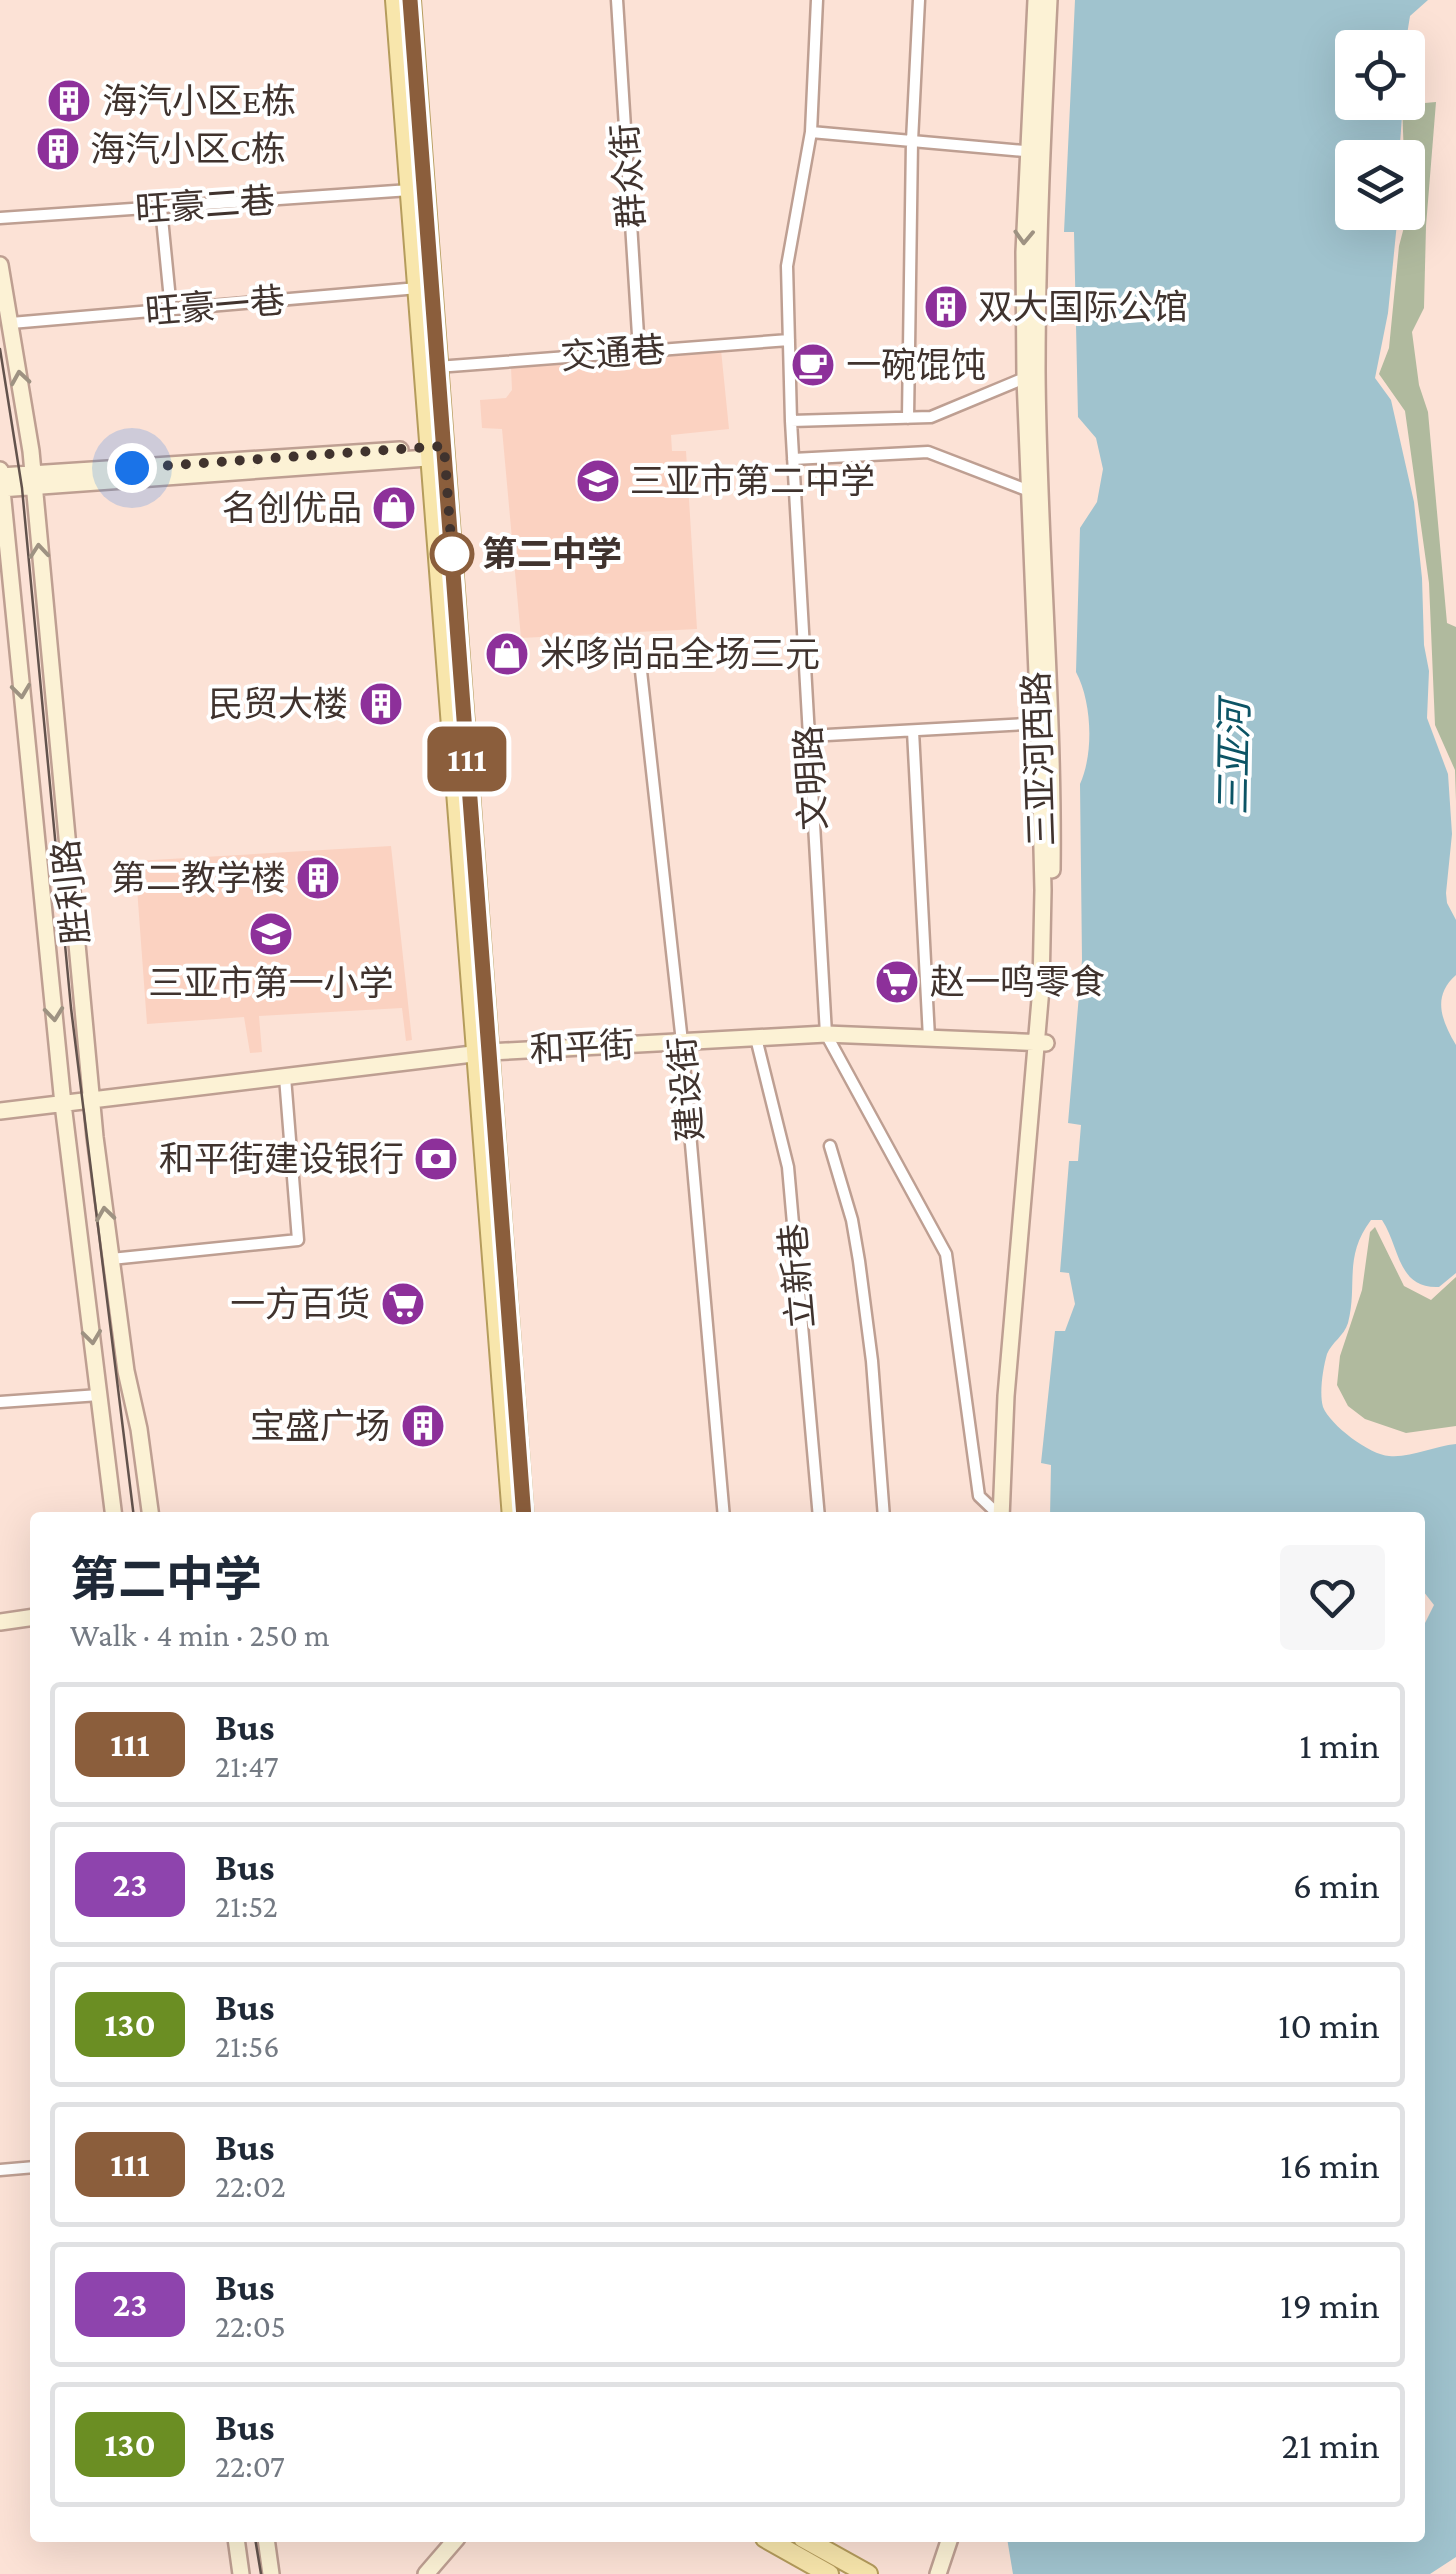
<!DOCTYPE html>
<html lang="en">
<head>
<meta charset="utf-8">
<style>
	:root { --surface:#fff; --page:#f6f6f7; --text:#1f2937; --muted:#747a83; --line:#e0e1e3 }
	body { margin:0; font-family:"Crimson Pro","Noto Sans SC",serif; background:var(--page); color:var(--text); height:100vh; display:flex; flex-direction:column; font-size:38px; white-space:nowrap }
	* { box-sizing:border-box; margin:0 }
	p { font-size:32px; color:var(--muted) }
	.icon { flex:none; width:55px; height:55px; fill:none; stroke:currentColor; stroke-width:2; stroke-linecap:round; stroke-linejoin:round }
	.map { position:relative; flex:1; overflow:hidden }
	.drawer { position:absolute; left:30px; top:1512px; width:1395px; height:1030px; display:flex; flex-direction:column; background:var(--surface); border-radius:10px; box-shadow:0 10px 40px #0002 }
	.drawer>* { flex:none }
	.badge { padding:0 20px; border-radius:15px; font-size:35px; line-height:65px }
	.fabs { position:absolute; left:1335px; top:30px; display:grid; gap:20px }
	.fabs a { display:grid; place-items:center; width:90px; height:90px; border-radius:10px; background:var(--surface); box-shadow:0 10px 40px #0002; font-size:50px }
	.you { position:absolute; width:50px; height:50px; margin:-25px; border:8px solid #fff; border-radius:50%; background:#1a73e8; box-shadow:0 0 0 15px #1a73e833 }
	.map>.badge { position:absolute; translate:-50% -50%; box-shadow:0 0 0 5px #fff }
	.round { display:grid; place-items:center; flex:none; width:105px; height:105px; border-radius:10px; background:var(--page) }
	.head { display:flex; align-items:center; justify-content:space-between; height:170px; padding:0 40px }
	h1 { font-size:48px; font-weight:700; line-height:75px }
	ul { padding:0; list-style:none }
	li { display:flex; align-items:center; gap:30px; height:125px; margin:0 20px 15px; padding:0 20px; border:5px solid var(--line); border-radius:10px }
	li div { flex:1 }
	li b { display:block; font-size:38px }
	li em { font-style:normal }
	li .badge { min-width:110px; font-weight:700; text-align:center }
	.map>svg:first-child { display:block }
	.built { fill:#fbd2c1 }
	.forest { fill:#b0ba9e }
	.water { fill:#a0c3ce }
	.lines { fill:none; stroke-linecap:round; stroke-linejoin:round }
	.street-casing { stroke:#be9f92; stroke-width:15 }
	.secondary-casing { stroke:#be9f92; stroke-width:20 }
	.primary-casing { stroke:#b59c5c; stroke-width:22 }
	.street { stroke:#fff; stroke-width:10 }
	.secondary { stroke:#fcf2d5; stroke-width:15 }
	.primary { stroke:#f8e6ac; stroke-width:18 }
	.tram { stroke:#63534d; stroke-width:2.5 }
	.oneway { stroke:#9e9282 }
	.line-casing { stroke:#fff; stroke-width:22 }
	.line { stroke:#8b5e3c; stroke-width:15 }
	.walk { stroke:#40332e; stroke-width:10; stroke-dasharray:0 18 }
	.stop-dot { fill:#fff; stroke:#8b5e3c; stroke-width:5 }
	.labels { text-anchor:middle; stroke-width:8; stroke-linejoin:round; paint-order:stroke }
	.poi-label { font-size:35px; fill:#40332e; stroke:#fff; text-anchor:start }
	.street-label { font-size:35px; fill:#40332e; stroke:#fff }
	.stop-label { font-size:35px; font-weight:bold; fill:#40332e; stroke:#fff; text-anchor:start }
	.water-label { font-size:38px; font-style:italic; fill:#0c5465; stroke:#fff }
</style>
</head>
<body>
<div class="map">
<svg width="1456" height="2574" viewBox="0 0 1456 2574">
	<rect width="100%" height="100%" fill="#fce2d6"/>
	<path class="built" d="M721 350 729 429 671 435 672 451H686L697 629 521 638 502 429 482 428 480 400 506 398 512 390 511 367Z
		M391 846 412 1040 406 1041 402 1008 259 1016 262 1052 250 1053 244 1017 147 1024 135 861Z"/>
	<path class="forest" d="M1436 102 1426 226 1424 308 1412 332 1419 385 1428 412 1447 623 1456 627V801L1455 770 1435 725 1429 583 1405 411 1379 374 1389 348 1399 246 1408 212V158L1404 157 1402 105Z
		M1375 1227 1404 1286 1431 1300 1456 1277V1426L1406 1433 1365 1419 1348 1406 1337 1385 1340 1356 1362 1290 1370 1232Z"/>
	<path class="water" d="M1075 0H1428L1410 16 1405 47 1352 48V102L1403 103 1399 157 1352 158V212L1398 213 1388 313 1375 378 1391 400 1414 502 1422 578 1424 645 1429 671 1427 718 1448 774 1452 834 1446 893 1447 903 1456 920V975C1432 996 1441 1020 1456 1045V1273L1439 1287C1397 1289 1400 1247 1382 1220H1371C1343 1257 1358 1285 1348 1323 1344 1336 1332 1342 1327 1354 1323 1368 1319 1393 1323 1407 1330 1425 1370 1455 1389 1456 1411 1458 1434 1446 1456 1444V2557L1430 2574H1013L1007 2538H1420V1625H1424L1434 1605 1420 1587V1518L1050 1517 1051 1465 1041 1463 1055 1331H1065L1075 1304 1069 1273 1060 1272 1069 1161H1078L1081 1125 1068 1123 1082 960 1080 784C1094 753 1092 702 1076 672L1080 528 1097 502 1103 469 1096 438 1078 417 1074 232H1064Z"/>
	<g class="lines">
		<defs>
			<path id="street" d="M617 0 639 351
				M817 0 811 132 787 266 791 421 826 1034 946 1254 979 1496 1001 1517
				M811 132 1035 152
				M161 208 171 310
				M0 218 410 190
				M11 323 418 288
				M437 367 789 340
				M908 418 912 141 919 0
				M791 421 931 417 1027 377
				M793 459 928 452 1032 492
				M640 662 682 1042 724 1518
				M913 731 929 1038
				M809 736 1045 723
				M756 1038 788 1167 819 1518
				M830 1146 852 1220 859 1261 872 1361 884 1518
				M111 1259 298 1240 285 1077
				M0 1402 99 1395
				M0 2170 35 2167"/>
			<path id="secondary" d="M1049 0C1043 123 1037 247 1037 371 1038 537 1054 703 1052 870
				M0 265 31 451 95 1137 126 1371 139 1429 151 1518
				M0 470 63 1104 114 1518
				M0 476 400 450
				M0 489 441 457
				M0 1111 489 1052 826 1034 1046 1043
				M1001 1518 1006 1396 1041 988 1043 890 1039 723 1025 378 1024 252 1036 0
				M0 1622 35 1617
				M236 2538 241 2574
				M266 2538 271 2574
				M426 2574 457 2538
				M938 2574 950 2538"/>
			<path id="primary" d="M395 0 512 1518
				M411 0 524 1518
				M765 2538 829 2574
				M803 2538 868 2574"/>
		</defs>
		<use href="#street" class="street-casing"/>
		<use href="#secondary" class="secondary-casing"/>
		<use href="#primary" class="primary-casing"/>
		<use href="#street" class="street"/>
		<use href="#secondary" class="secondary"/>
		<use href="#primary" class="primary"/>
		<path class="tram" d="M0 349 22 488 71 1008 134 1518
			M255 2538 261 2574"/>
	</g>
	<defs><path id="oneway-chevron" d="M-2-3.5L2.5 0L-2 3.5" fill="none" stroke-width="1.6" stroke-linecap="round" stroke-linejoin="round" transform="scale(2.5)"/></defs>
	<g class="oneway">
		<use href="#oneway-chevron" transform="translate(1024 237) rotate(92)"/>
		<use href="#oneway-chevron" transform="translate(20 378) rotate(-99)"/>
		<use href="#oneway-chevron" transform="translate(39 551) rotate(-95)"/>
		<use href="#oneway-chevron" transform="translate(21 691) rotate(83)"/>
		<use href="#oneway-chevron" transform="translate(54 1014) rotate(84)"/>
		<use href="#oneway-chevron" transform="translate(105 1214) rotate(-98)"/>
		<use href="#oneway-chevron" transform="translate(92 1337) rotate(83)"/>
	</g>
	<g class="lines">
		<defs>
			<path id="line" d="M410 0 524 1518"/>
		</defs>
		<use href="#line" class="line-casing"/>
		<use href="#line" class="line"/>
		<path class="walk" d="M132 468 444 446 452 554"/>
	</g>
	<defs>
		<symbol id="building-disc" viewBox="-11 -11 22 22"><circle r="9.5" fill="#8d309a" stroke="#fff"/><path d="M-4-6H4V6H1V3H-1V6H-4ZM-2.5-4.3h1.7v1.8h-1.7ZM.8-4.3h1.7v1.8H.8ZM-2.5-1h1.7V.8h-1.7ZM.8-1h1.7V.8H.8Z" fill="#fff"/></symbol>
		<symbol id="cafe-disc" viewBox="-11 -11 22 22"><circle r="9.5" fill="#8d309a" stroke="#fff"/><path d="M-5.5-4.5H6V0H3Q3 3.5 0 3.5H-2.5Q-5.5 3.5-5.5 0ZM3-3.2v2h1.7v-2ZM-6 4.5H4V6H-6Z" fill="#fff"/></symbol>
		<symbol id="school-disc" viewBox="-11 -11 22 22"><circle r="9.5" fill="#8d309a" stroke="#fff"/><path d="M0-5L7-2L0 1L-7-2ZM-4 1L0 2.5L4 1V4Q0 6-4 4Z" fill="#fff"/></symbol>
		<symbol id="shop-disc" viewBox="-11 -11 22 22"><circle r="9.5" fill="#8d309a" stroke="#fff"/><path d="M-5-2.5h2.3a2.7 3.5 0 0 1 5.4 0H5L5.5 6h-11ZM-1.5-2.5h3a1.5 2.3 0 0 0-3 0Z" fill="#fff"/></symbol>
		<symbol id="supermarket-disc" viewBox="-11 -11 22 22"><circle r="9.5" fill="#8d309a" stroke="#fff"/><path d="M-6-5.5h2.5l.6 2H6L4.5 2H-2.5L-4.4-4H-6ZM-1.5 3.2a1.3 1.3 0 1 0 .1 0ZM3 3.2a1.3 1.3 0 1 0 .1 0Z" fill="#fff"/></symbol>
		<symbol id="bank-disc" viewBox="-11 -11 22 22"><circle r="9.5" fill="#8d309a" stroke="#fff"/><path d="M-6-4H6V4H-6ZM0-2.3a2.3 2.3 0 1 0 0 4.6a2.3 2.3 0 1 0 0-4.6Z" fill="#fff"/></symbol>
	</defs>
	<g fill-rule="evenodd">
		<use href="#building-disc" x="44" y="76" width="50" height="50"/>
		<use href="#building-disc" x="33" y="124" width="50" height="50"/>
		<use href="#building-disc" x="921" y="282" width="50" height="50"/>
		<use href="#cafe-disc" x="788" y="340" width="50" height="50"/>
		<use href="#school-disc" x="573" y="456" width="50" height="50"/>
		<use href="#shop-disc" x="369" y="483" width="50" height="50"/>
		<use href="#shop-disc" x="482" y="629" width="50" height="50"/>
		<use href="#building-disc" x="356" y="679" width="50" height="50"/>
		<use href="#building-disc" x="293" y="853" width="50" height="50"/>
		<use href="#school-disc" x="246" y="909" width="50" height="50"/>
		<use href="#supermarket-disc" x="872" y="957" width="50" height="50"/>
		<use href="#bank-disc" x="411" y="1134" width="50" height="50"/>
		<use href="#supermarket-disc" x="378" y="1279" width="50" height="50"/>
		<use href="#building-disc" x="398" y="1401" width="50" height="50"/>
	</g>
	<circle class="stop-dot" cx="452" cy="554" r="20"/>
	<g class="labels">
		<g class="poi-label">
			<text x="102" y="113">海汽小区E栋</text>
			<text x="90" y="161">海汽小区C栋</text>
			<text x="978" y="319">双大国际公馆</text>
			<text x="846" y="377">一碗馄饨</text>
			<text x="630" y="493">三亚市第二中学</text>
			<text x="362" y="520" text-anchor="end">名创优品</text>
			<text x="540" y="666">米哆尚品全场三元</text>
			<text x="348" y="716" text-anchor="end">民贸大楼</text>
			<text x="286" y="890" text-anchor="end">第二教学楼</text>
			<text x="930" y="994">赵一鸣零食</text>
			<text x="271" y="995" text-anchor="middle">三亚市第一小学</text>
			<text x="404" y="1171" text-anchor="end">和平街建设银行</text>
			<text x="370" y="1316" text-anchor="end">一方百货</text>
			<text x="390" y="1438" text-anchor="end">宝盛广场</text>
		</g>
		<g class="street-label">
			<text transform="translate(628 176) rotate(-94)" y="12">群众街</text>
			<text transform="translate(205 205) rotate(-4)" y="12">旺豪二巷</text>
			<text transform="translate(215 306) rotate(-5)" y="12">旺豪一巷</text>
			<text transform="translate(613 353) rotate(-4)" y="12">交通巷</text>
			<text transform="translate(1039 759) rotate(-92)" y="12">三亚河西路</text>
			<text transform="translate(811 778) rotate(-93)" y="12">文明路</text>
			<text transform="translate(71 892) rotate(-96)" y="12">胜利路</text>
			<text transform="translate(582 1047) rotate(-3)" y="12">和平街</text>
			<text transform="translate(686 1089) rotate(-95)" y="12">建设街</text>
			<text transform="translate(797 1276) rotate(-95)" y="12">立新巷</text>
		</g>
		<g class="stop-label">
			<text x="482" y="566">第二中学</text>
		</g>
		<g class="water-label">
			<text transform="translate(1234 758) rotate(-89)" y="13">三亚河</text>
		</g>
	</g>
</svg>
<div class="fabs">
<a><svg class="icon" aria-label="locate" viewBox="0 0 24 24"><circle cx="12" cy="12" r="6"/><path d="M12 2v4M12 18v4M2 12h4M18 12h4"/></svg></a>
<a><svg class="icon" aria-label="layers" viewBox="0 0 24 24"><path d="M12 4l9 5-9 5-9-5zM3 14l9 5 9-5"/></svg></a>
</div>
<div class="you" style="left:132px;top:468px"></div>
<b class="badge" style="left:467px;top:759px;background:#8b5e3c;color:#fff">111</b>
<section class="drawer">
<div class="head"><div><h1>第二中学</h1><p>Walk · 4 min · 250 m</p></div><a class="round"><svg class="icon" aria-label="heart" viewBox="0 0 24 24"><path d="M12 20l-8-8c-3-5 5-10 8-4 3-6 11-1 8 4z"/></svg></a></div>
<ul>
<li><span class="badge" style="background:#8b5e3c;color:#fff">111</span><div><b>Bus</b><p>21:47</p></div><em>1 min</em></li>
<li><span class="badge" style="background:#8e44ad;color:#fff">23</span><div><b>Bus</b><p>21:52</p></div><em>6 min</em></li>
<li><span class="badge" style="background:#6b8e23;color:#fff">130</span><div><b>Bus</b><p>21:56</p></div><em>10 min</em></li>
<li><span class="badge" style="background:#8b5e3c;color:#fff">111</span><div><b>Bus</b><p>22:02</p></div><em>16 min</em></li>
<li><span class="badge" style="background:#8e44ad;color:#fff">23</span><div><b>Bus</b><p>22:05</p></div><em>19 min</em></li>
<li><span class="badge" style="background:#6b8e23;color:#fff">130</span><div><b>Bus</b><p>22:07</p></div><em>21 min</em></li>
</ul>
</section>
</div>
</body>
</html>
